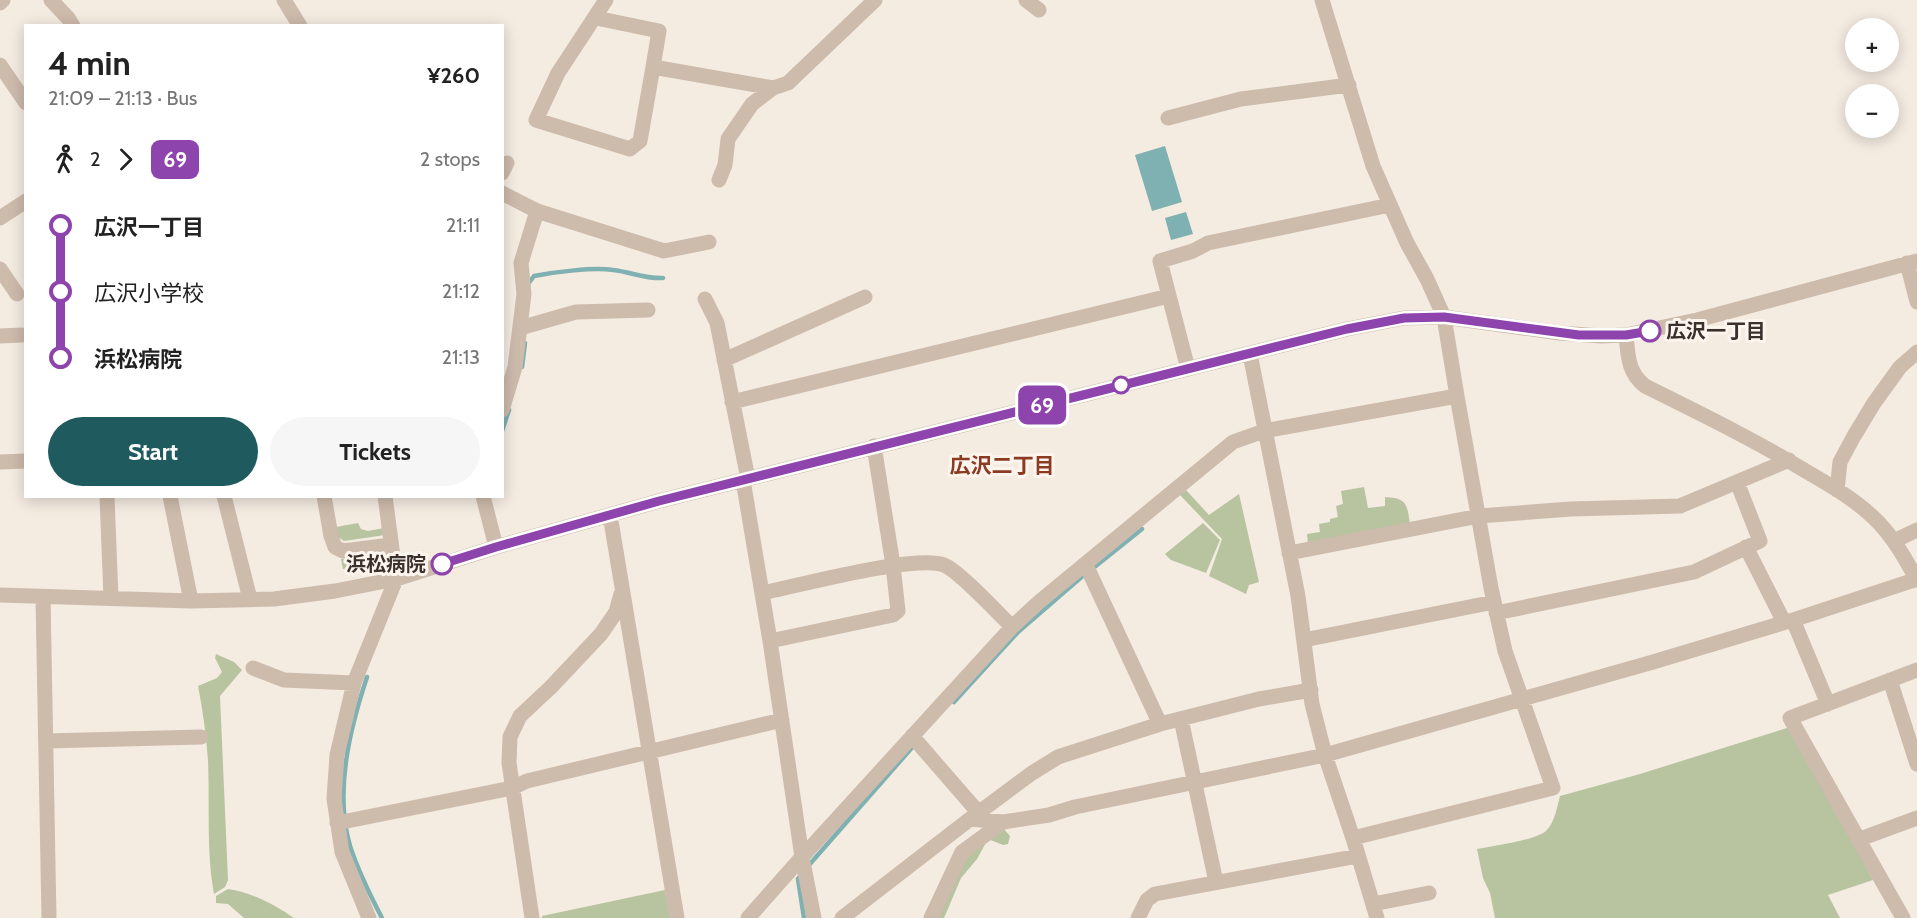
<!DOCTYPE html>
<html lang="en">
<head>
<meta charset="utf-8">
<style>
	:root { --surface:#fff; --page:#f6f6f6; --text:#222; --muted:#767676; --accent:#1f5a5e }
	body { margin:0; font-family:Cabin,"Noto Sans JP",sans-serif; background:var(--page); color:var(--text); height:100vh; display:flex; flex-direction:column; font-size:22px; white-space:nowrap }
	* { box-sizing:border-box; margin:0 }
	p { font-size:20px; color:var(--muted) }
	.icon { flex:none; width:33px; height:33px; fill:none; stroke:currentColor; stroke-width:2; stroke-linecap:round; stroke-linejoin:round }
	.map { position:relative; flex:1; overflow:hidden }
	.details { position:absolute; left:24px; top:24px; width:480px; height:474px; display:flex; flex-direction:column; background:var(--surface); border-radius:0px; box-shadow:0 3px 15px #0003 }
	.details>* { flex:none }
	.badge { padding:0 12px; border-radius:9px; font-size:21px; line-height:39px }
	.controls { position:absolute; left:1845px; top:18px; display:grid; gap:12px }
	.controls a { display:grid; place-items:center; width:54px; height:54px; border-radius:50%; background:var(--surface); box-shadow:0 3px 15px #0003; font-size:30px }
	.map>.badge { position:absolute; translate:-50% -50%; box-shadow:0 0 0 3px #fff }
	.legs { display:flex; align-items:center; gap:9px; height:66px; padding:0 24px; font-size:20px }
	.legs p { margin-inline-start:auto }
	.overview { display:flex; align-items:center; justify-content:space-between; height:102px; padding:0 24px }
	h1 { font-size:33px; font-weight:700; line-height:45px }
	.action { display:flex; gap:12px; margin-top:auto; padding:12px 24px }
	.action a { flex:1; height:69px; border-radius:36px; background:var(--accent); color:#fff; font-size:24px; font-weight:700; line-height:69px; text-align:center }
	.action a+a { background:var(--page); color:var(--text) }
	ul { padding:0 24px; list-style:none }
	li { display:flex; align-items:center; gap:21px; height:66px; font-size:22px }
	li i { display:grid; place-items:center; width:9px; height:100%; margin:0 8px; background:currentColor }
	li i::after { content:''; width:15px; height:15px; margin:-8px; border:4px solid; border-radius:50%; background:var(--surface) }
	li p { margin-inline-start:auto }
	li:first-child i { background:linear-gradient(#0000 50%,currentColor 0) }
	li:last-child i { background:linear-gradient(currentColor 50%,#0000 0) }
	.map>svg:first-child { display:block }
	.green { fill:#b8c4a0 }
	.water { fill:#7fb0b2 }
	.lines { fill:none; stroke-linecap:round; stroke-linejoin:round }
	.stream { stroke:#7fb0b2; stroke-width:4.5 }
	.minor { stroke:#cdbbac; stroke-width:15 }
	.line-1-casing { stroke:#fff; stroke-width:14 }
	.line-1 { stroke:#8e44ad; stroke-width:9 }
	.stop-1-dot { fill:#fff; stroke:#8e44ad; stroke-width:3 }
	.labels { text-anchor:middle; stroke-width:6; stroke-linejoin:round; paint-order:stroke }
	.stop-label { font-size:20px; font-weight:bold; fill:#3b302b; stroke:#fbf5ee; text-anchor:start }
	.neighbourhood-label { font-size:21px; font-weight:bold; fill:#8c3b22; stroke:#fbf5ee }
</style>
</head>
<body>
<div class="map">
<svg width="1917" height="918" viewBox="0 0 1917 918">
	<rect width="100%" height="100%" fill="#f4ebe1"/>
	<path class="green" d="M1364 487 1368 508 1385 506V497C1407 498 1407 504 1410 524L1308 544 1307 534 1320 532 1319 524 1330 522V519L1338 517 1336 506 1343 504 1341 491Z
		M1186 490 1209 515 1239 494 1259 582 1249 585 1246 594 1209 576 1222 539 1180 495Z
		M358 523 361 529 368 531 384 528 385 535 344 541 337 536 336 527Z
		M1203 523 1220 540 1206 573 1171 560 1165 554Z
		M378 552 384 557 385 562 343 569 341 559Z
		M216 654 234 662 242 670 220 696 228 880 225 887 214 894C206 850 210 805 208 760 206 735 203 711 198 686L217 678 222 672 215 658Z
		M1790 727 1873 880 1828 895 1840 918H1495L1490 893 1483 878 1477 849C1493 846 1536 840 1546 831 1555 822 1557 807 1560 796L1640 774Z
		M1003 828 1010 836 1008 844 1003 845 988 839 977 859 961 878 944 918H937L965 855Z
		M228 889C251 892 275 905 294 918H244L228 904 216 903V896Z
		M665 890 670 918H542V916Z"/>
	<path class="water" d="M1165 146 1182 202 1152 211 1135 155Z
		M1186 212 1193 234 1171 240 1165 218Z"/>
	<g class="lines">
		<path class="stream" d="M528 284 534 276C555 272 593 267 613 270 631 272 645 279 663 278
			M522 367 525 343
			M502 431 509 410
			M1092 569 1142 529
			M367 677C350 728 334 792 350 846 358 871 370 895 382 918
			M954 702 1018 632 1085 574
			M809 865 916 743
			M802 874 798 879 804 918"/>
		<path class="minor" d="M51 0 68 18 73 26
			M284 0 300 26
			M606 0 558 73 536 120 630 149 640 141 653 67 773 88 788 83 875 0
			M1026 0 1039 10
			M0 3 3 0
			M596 18 659 31 653 67
			M0 65 26 103
			M1168 118 1241 99 1349 85
			M502 173 507 163
			M719 180 725 165 728 139 752 104 773 88
			M502 193 537 211 521 263 524 294 515 367 502 410
			M537 211 664 251 709 242
			M0 218 26 201
			M1907 263 1917 302
			M0 269 17 294
			M705 299 717 323 748 479
			M520 328 576 312 648 310
			M1626 335C1628 356 1628 373 1645 386 1699 413 1753 439 1804 470 1830 485 1858 501 1879 523 1895 540 1906 560 1917 580
			M0 336 22 335
			M1250 354 1298 596 1312 704 1325 755 1353 838 1377 918
			M724 360 865 297
			M1188 369 1160 261 1193 251 1208 243 1390 205
			M732 402 1169 296
			M0 462 26 461
			M743 480 770 641 802 857 748 918
			M1837 490 1840 462 1854 436 1874 403 1900 367 1917 352
			M107 496 111 598
			M170 496 191 601
			M224 496 250 599
			M324 496 331 536 335 547 343 551 391 545
			M483 496 496 547
			M610 515 677 918
			M1894 541 1917 530
			M1746 547 1784 622
			M1289 553 1479 516 1571 509 1680 506 1789 460
			M1086 565 1160 724 1259 699 1311 690
			M762 593C797 586 916 554 944 565 959 571 998 613 1012 627
			M0 595 191 601 274 599 335 591 396 579 496 547 659 501 1347 329 1404 318 1444 317 1560 333 1601 336 1626 335 1697 320 1917 261
			M43 597 49 918
			M1496 613 1694 572 1760 541 1737 482
			M1793 620 1828 704
			M1304 640 1494 602
			M770 641 893 615 898 611 893 565 874 446
			M253 668 284 680 354 683
			M1890 680 1917 764
			M1181 719 1216 882
			M912 736 978 812
			M46 741 201 737
			M970 819 1032 773 1058 757 1160 724
			M337 823 512 788 527 781 782 720
			M1353 838 1553 788 1505 651 1491 588 1457 396
			M1860 839 1917 818
			M1373 904 1429 893
			M369 918 342 852 334 799 337 755 354 683 396 579 385 496
			M532 918 509 763 510 737 520 716 551 687 601 634 616 612 621 594
			M814 918 802 857 1012 627 1039 602 1233 442 1264 431 1457 396 1444 317 1427 279 1407 243 1373 166 1322 0
			M842 918 970 819 1003 822
			M931 918 962 852 1003 822 1049 815 1075 807 1325 755 1653 662 1793 620 1917 579
			M1138 918 1147 900 1155 894 1358 856
			M1903 918 1790 718 1917 670"/>
	</g>
	<g class="lines">
		<defs>
			<path id="line-1" d="M442 564 496 547 659 501 1347 329 1404 318 1444 317 1579 335H1626L1650 331"/>
		</defs>
		<use href="#line-1" class="line-1-casing"/>
		<use href="#line-1" class="line-1"/>
	</g>
	<g class="stop-1-dot">
		<circle cx="1650" cy="331" r="10"/>
		<circle cx="1121" cy="385" r="8"/>
		<circle cx="442" cy="564" r="10"/>
	</g>
	<g class="labels">
		<g class="stop-label">
			<text x="1666" y="338">広沢一丁目</text>
			<text x="426" y="571" text-anchor="end">浜松病院</text>
		</g>
		<g class="neighbourhood-label">
			<text x="1002" y="473">広沢二丁目</text>
		</g>
	</g>
</svg>
<div class="controls">
<a>+</a>
<a>−</a>
</div>
<b class="badge" style="left:1042px;top:405px;background:#8e44ad;color:#fff">69</b>
<section class="details">
<div class="overview"><div><h1>4 min</h1><p>21:09 – 21:13 · Bus</p></div><b>¥260</b></div>
<div class="legs"><svg class="icon" aria-label="walk" viewBox="0 0 24 24"><circle cx="13" cy="4" r="2"/><path d="M13 8l-2 6 4 7M11 14l-3 7M7 12l3-4h3l4 4"/></svg>2<svg class="icon" aria-label="forward" viewBox="0 0 24 24"><path d="M9 5l7 7-7 7"/></svg><b class="badge" style="background:#8e44ad;color:#fff">69</b><p>2 stops</p></div>
<ul>
<li><i style="color:#8e44ad"></i><b>広沢一丁目</b><p>21:11</p></li>
<li><i style="color:#8e44ad"></i><span>広沢小学校</span><p>21:12</p></li>
<li><i style="color:#8e44ad"></i><b>浜松病院</b><p>21:13</p></li>
</ul>
<div class="action"><a>Start</a><a>Tickets</a></div>
</section>
</div>
</body>
</html>
